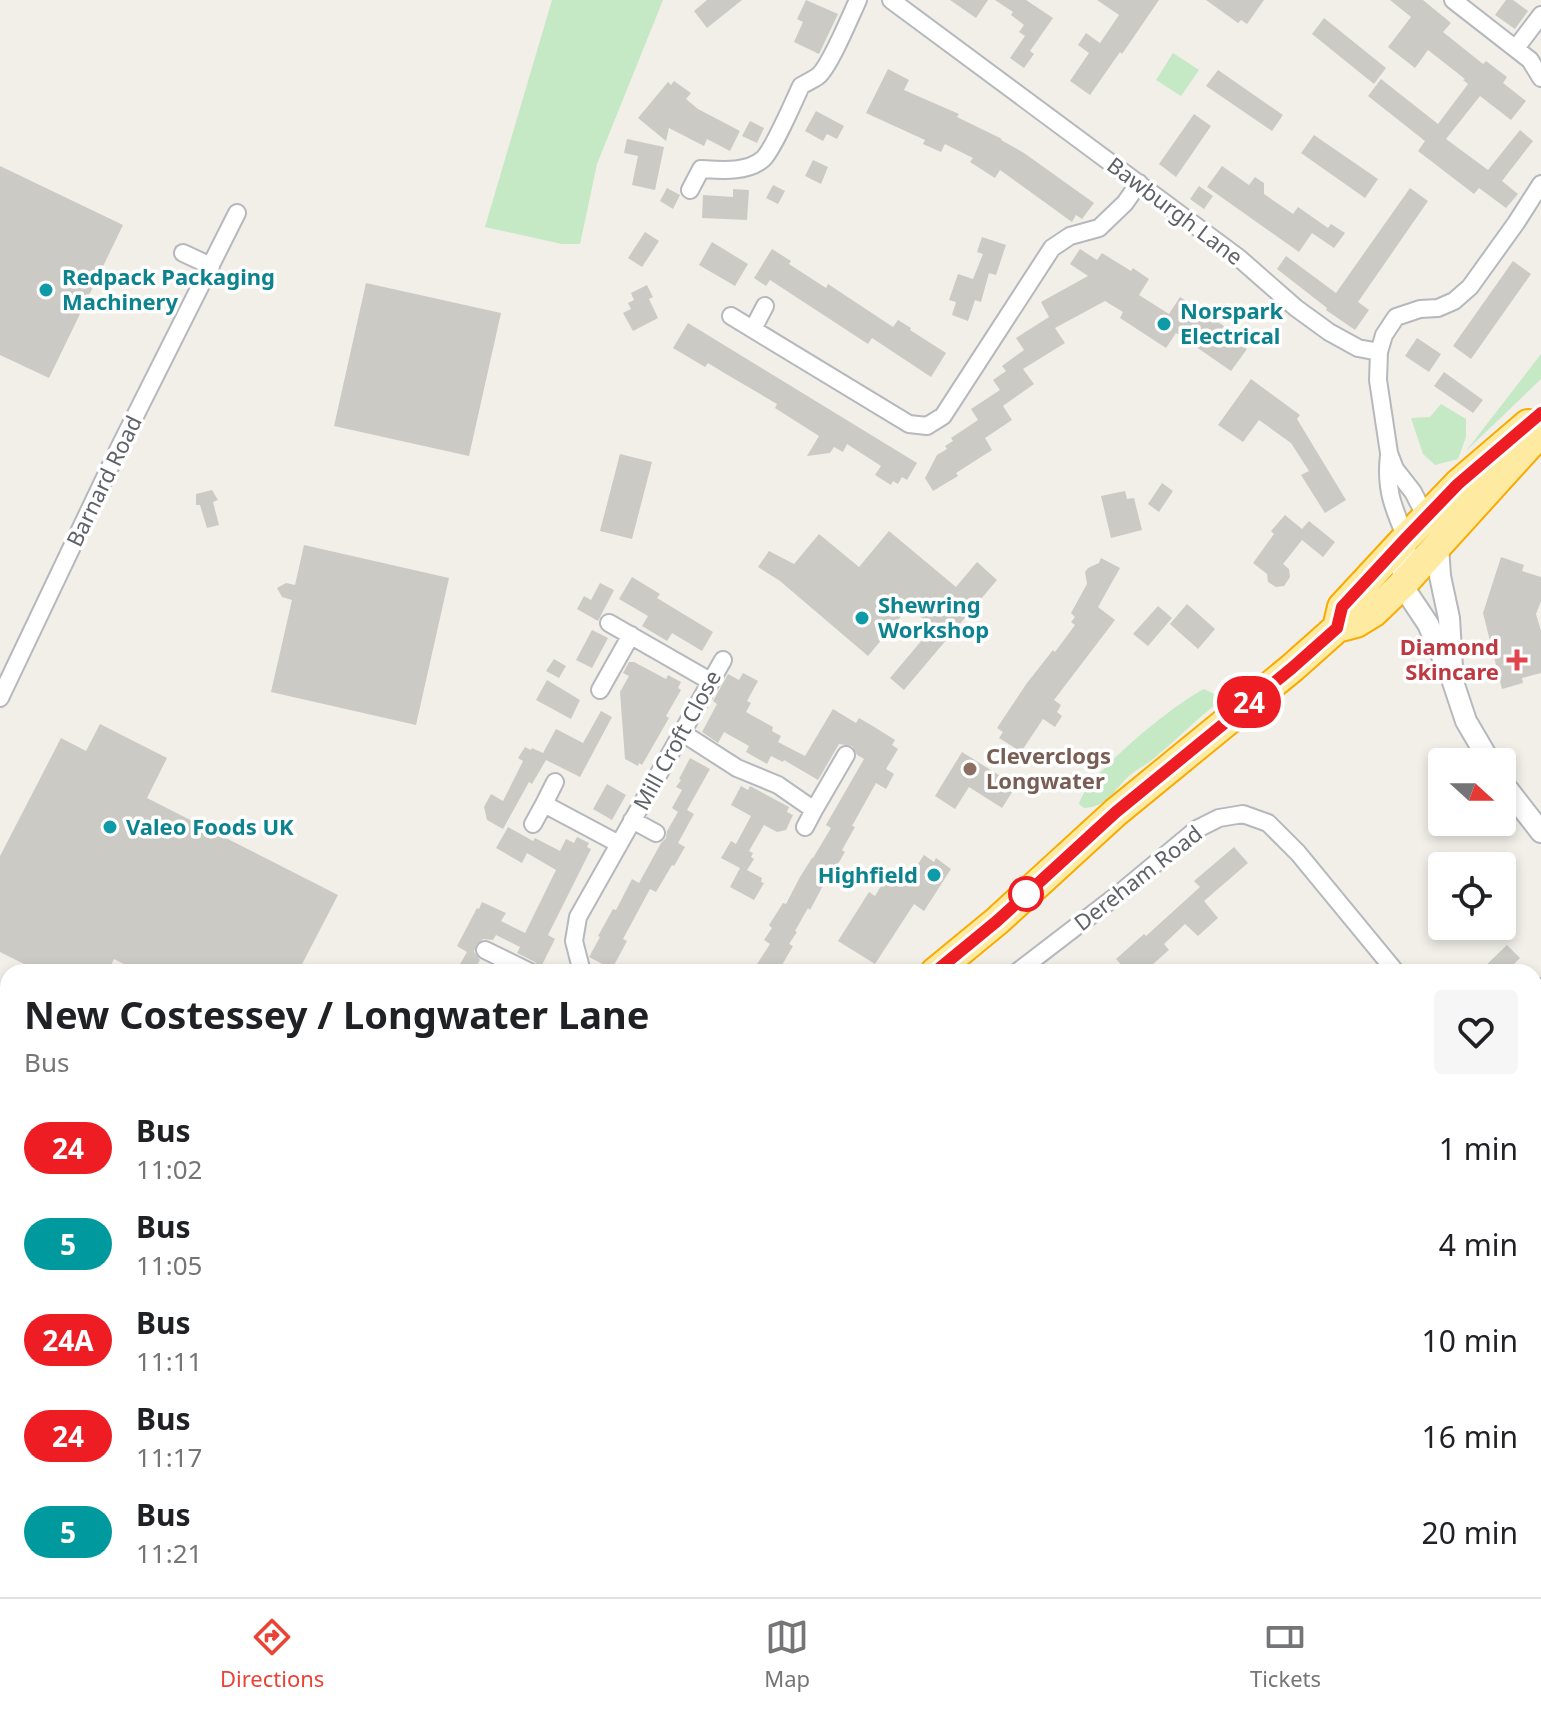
<!DOCTYPE html>
<html lang="en">
<head>
<meta charset="utf-8">
<style>
	:root { --surface:#fff; --page:#f6f6f6; --text:#202124; --muted:#757577; --line:#e0e0e0; --accent:#ea4335 }
	body { margin:0; font-family:"Noto Sans",sans-serif; background:var(--page); color:var(--text); height:100vh; display:flex; flex-direction:column; font-size:30px; white-space:nowrap }
	* { box-sizing:border-box; margin:0 }
	p { font-size:26px; color:var(--muted) }
	.icon { flex:none; width:44px; height:44px; fill:none; stroke:currentColor; stroke-width:2; stroke-linecap:round; stroke-linejoin:round }
	.map { position:relative; flex:1; overflow:hidden }
	.panel { position:absolute; left:0px; top:964px; width:1542px; height:634px; display:flex; flex-direction:column; background:var(--surface); border-radius:24px 24px 0 0; box-shadow:0 4px 12px #0003 }
	.panel>* { flex:none }
	.badge { padding:0 16px; border-radius:26px; font-size:28px; line-height:52px }
	.needle { width:52px; rotate:111deg }
	.controls { position:absolute; left:1428px; top:748px; display:grid; gap:16px }
	.controls a { display:grid; place-items:center; width:88px; height:88px; border-radius:8px; background:var(--surface); box-shadow:0 4px 12px #0003; font-size:40px }
	.map>.badge { position:absolute; translate:-50% -50%; box-shadow:0 0 0 4px #fff }
	.round { display:grid; place-items:center; flex:none; width:84px; height:84px; border-radius:8px; background:var(--page) }
	.headline { display:flex; align-items:center; justify-content:space-between; height:136px; padding:0 24px }
	h1 { font-size:38px; font-weight:700; line-height:60px }
	ul { padding:0; list-style:none }
	li { display:flex; align-items:center; gap:24px; height:96px; padding:0 24px }
	li div { flex:1 }
	li b { display:block; font-size:30px }
	li em { font-style:normal }
	li .badge { min-width:88px; font-weight:700; text-align:center }
	.tabs { display:flex; justify-content:space-around; align-items:center; height:112px; border-top:2px solid var(--line); background:var(--surface); font-size:22px; color:var(--muted) }
	.tabs a { display:grid; justify-items:center; gap:4px }
	.tabs .on { color:var(--accent) }
	.map>svg:first-child { display:block }
	.green { fill:#c5e8c5 }
	.building { fill:#cccac5 }
	.lines { fill:none; stroke-linecap:round; stroke-linejoin:round }
	.minor-casing { stroke:#b5b8bc; stroke-width:20 }
	.tertiary-casing { stroke:#b5b8bc; stroke-width:24 }
	.trunk-casing { stroke:#f9ab00; stroke-width:32 }
	.minor { stroke:#fff; stroke-width:16 }
	.tertiary { stroke:#fff; stroke-width:20 }
	.trunk { stroke:#feeaa1; stroke-width:28 }
	.line-casing { stroke:#fff; stroke-width:18 }
	.line { stroke:#ee1d23; stroke-width:12 }
	.culture-dot { fill:#0f9aa8; stroke:#fff; stroke-width:3 }
	.health-dot { fill:#e0444e; stroke:#fff; stroke-width:3 }
	.education-dot { fill:#8d6e63; stroke:#fff; stroke-width:3 }
	.stop-dot { fill:#fff; stroke:#ee1d23; stroke-width:4 }
	.labels { text-anchor:middle; stroke-width:7; stroke-linejoin:round; paint-order:stroke }
	.street-label { font-size:22px; fill:#5f6368; stroke:#fff }
	.culture-label { font-size:22px; font-weight:bold; fill:#0d838f; stroke:#fff; text-anchor:start }
	.health-label { font-size:22px; font-weight:bold; fill:#be3a42; stroke:#fff; text-anchor:end }
	.education-label { font-size:22px; font-weight:bold; fill:#785e54; stroke:#fff; text-anchor:start }
</style>
</head>
<body>
<div class="map">
<svg width="1541" height="1597" viewBox="0 0 1541 1597">
	<rect width="100%" height="100%" fill="#f1efe8"/>
	<path class="green" d="M552 0H663L597 164 580 244H562L485 227Z
		M1173 53 1199 70 1181 96 1156 80Z
		M1541 354V379L1466 451Z
		M1441 404 1466 419V437L1458 459 1435 465 1423 454 1411 418 1430 417Z
		M1204 689 1216 695 1218 703C1197 718 1180 737 1160 753 1151 762 1139 768 1129 776 1113 790 1110 806 1084 808L1079 804C1086 775 1177 702 1204 689Z
		M1541 1476V1597H1536L1528 1590H1534V1482Z"/>
	<path class="building" d="M707 0H742L707 28 694 11Z
		M806 0 838 14 819 54 794 42 803 22 797 19Z
		M950 0H988L976 18Z
		M995 0H1026L1053 18 1030 51 1034 54 1024 68 1010 58 1025 36 1019 32 1024 25 1011 15 1013 12Z
		M1097 0H1159L1122 54 1120 52 1090 95 1070 81 1089 53 1078 45 1086 33 1100 43 1119 15Z
		M1206 0H1264L1247 24 1241 20 1238 23Z
		M1390 0H1423L1451 23 1443 32 1483 64 1486 61 1507 77 1503 83 1526 101 1511 120 1480 96 1446 139 1488 170 1520 130 1533 141 1502 181 1518 194 1506 208 1479 188 1474 194 1418 151 1425 141 1368 96 1381 79 1438 124 1468 84 1463 80 1465 79 1428 50 1415 68 1388 47 1411 17Z
		M1506 0H1513L1528 11 1515 29 1495 15Z
		M1324 18 1386 68 1374 84 1312 34Z
		M888 69 909 80 904 90 959 114 957 117 1002 139 1001 140 1024 153 1094 203 1082 219 1076 215 1072 222 1000 170 995 178 970 162 973 158 945 144 941 152 923 144 925 140 866 113Z
		M1218 70 1283 115 1272 131 1206 86Z
		M674 81 691 93 686 99 698 109 740 131 730 151 707 139 704 146 669 128 666 141 638 118 668 82 671 85Z
		M816 111 844 126 837 139 827 134 823 141 805 131Z
		M1194 114 1211 126 1176 177 1159 164Z
		M750 121 764 128 757 143 742 136Z
		M1314 135 1378 179 1365 198 1301 153Z
		M627 139 664 147 655 190 632 185 638 156 624 153Z
		M813 160 828 167 821 184 805 176Z
		M0 166 123 225 49 378 0 355Z
		M1222 166 1249 185 1255 177 1264 183V194L1293 214 1298 207 1328 228 1331 224 1345 233 1334 248 1312 233 1299 252 1207 187Z
		M773 185 785 191 778 204 766 198Z
		M1199 186 1213 196 1204 209 1190 199Z
		M667 188 680 195 673 209 660 201Z
		M1410 188 1428 201 1358 302 1369 310 1355 330 1326 310 1327 308 1277 269 1286 256 1336 293Z
		M733 189 749 190 747 220 702 218 703 195 733 197Z
		M645 232 659 241 642 267 628 258Z
		M982 237 1006 245 996 275 989 273 981 302 975 300 968 321 952 315 956 302 949 300 958 274 973 279 983 254 977 252Z
		M712 242 748 264 735 286 699 265Z
		M772 249 791 261 789 264 826 288 828 284 893 327 898 320 911 328 910 330 946 353 931 377 872 338 868 344 770 280 766 286 754 278Z
		M1080 249 1097 260 1102 253 1131 271 1133 268 1149 279 1139 295 1169 314 1180 297 1224 326 1221 331 1247 349 1231 371 1176 333 1166 348 1120 318 1123 312 1105 301 1055 328 1065 343 1023 369 1034 384 1003 406 1012 420 985 438 992 450 956 473 958 476 933 491 925 478 937 455 947 449 945 446 953 441 951 438 978 420 971 409 1000 390 993 380 1006 371 1002 366 1024 350 1016 338 1049 317 1041 302 1088 276 1070 264Z
		M1513 261 1531 274 1471 359 1453 346Z
		M366 283 501 313 469 456 334 426Z
		M647 285 653 297 649 299 658 318 633 331 623 313 631 309 628 303 634 300 631 293Z
		M688 323 917 463 907 480 902 477 898 484 893 481 891 485 875 475 881 466 847 444 843 452 834 447 830 453 807 456 819 436 775 408 777 404 726 374 708 363 705 367 673 348Z
		M1417 338 1441 354 1429 372 1405 356Z
		M1444 372 1483 400 1473 413 1434 386Z
		M1251 379 1300 415 1297 419 1346 500 1325 513 1301 475 1309 471 1291 443 1259 420 1243 442 1218 425Z
		M620 454 652 462 632 539 600 531Z
		M1162 483 1173 491 1159 512 1148 504Z
		M212 490 218 500 213 502 219 525 207 528 200 505H196V494Z
		M1125 491 1127 499 1134 498 1142 530 1111 538 1101 496Z
		M1285 515 1302 529 1309 521 1335 542 1323 557 1302 540 1283 564 1289 569 1290 577 1284 586 1276 587 1268 582 1267 574 1253 563 1274 534 1271 531Z
		M889 531 956 587 977 562 997 580 904 690 890 678 933 627 909 607 868 656 780 581 758 567 769 551 794 564 819 534 859 567Z
		M304 545 449 578 416 725 271 692 292 600 282 597 277 588 286 583 295 585Z
		M1501 557 1524 565 1522 571 1541 577V601L1536 614 1541 631V673L1522 678 1523 683 1502 689 1483 613Z
		M1101 558 1120 568 1098 607 1115 620 1054 700 1061 705 1057 712 1062 716 1055 727 1043 719 1021 752 999 738 1003 732 997 728 1027 683 1053 650 1055 652 1075 625 1071 622 1075 617 1071 613 1087 584 1085 572 1088 568 1099 563Z
		M632 577 660 594 657 598 713 632 702 651 672 633 667 641 642 626 648 616 619 599Z
		M600 583 614 590 598 621 577 609 584 596 591 600Z
		M1187 604 1215 629 1198 649 1170 624Z
		M1158 606 1172 618 1148 646 1133 634Z
		M592 630 608 638 592 668 576 660Z
		M554 659 566 666 559 678 546 671Z
		M629 662H634L666 679 668 675 681 682 678 688 681 690 666 716 669 718 642 765 639 763 638 766 625 759 620 692 629 676 623 673Z
		M743 673 758 681 747 701 751 703 746 712 773 727 772 731 781 736 778 742 805 756 833 709 856 723 859 718 876 728 895 740 892 745 898 749 886 769 894 774 886 789 876 783 852 826 855 827 842 850 845 852 832 874 827 878 810 910 808 908 795 931 797 932 789 944 793 946 778 972H752L770 944 764 940 772 928 769 925 783 903 786 904 800 877 812 858H813L831 828 826 825 864 759 857 755 852 746 839 744 818 780 784 760 783 762 771 756 767 764 746 752 749 746 724 732 718 743 702 732 717 704 713 701 728 674 739 680Z
		M547 680 580 700 571 719 536 700Z
		M601 711 612 717 580 777 546 760 532 784 529 782 503 829 487 820 484 807 491 794 503 801 523 761 518 758 525 747 531 750 532 748 543 753 556 729 583 743Z
		M100 724 167 758 147 798 338 895 298 972H139L114 959 108 972H40L0 952V856L61 738 86 751Z
		M962 752 1016 786 1002 808 969 787 955 809 935 796Z
		M690 758 710 769 687 810 694 814 678 843 685 847 674 866 672 865 656 892 650 889 623 939 627 941 612 969 589 957 600 937 598 936 613 909 616 910 632 879 639 883 661 843 666 838 667 831 678 812 672 808 682 790 676 787 681 780 679 779Z
		M607 784 626 795 612 820 593 809Z
		M741 786 748 790 750 786 789 807 787 812 793 815 786 830 777 832 764 825 749 851 753 853 751 857 754 859 747 870 762 878 761 882 764 883 754 900 730 887 740 868 721 858 731 841 736 844 751 816 731 805Z
		M508 827 533 841 535 838 560 851 566 839 574 843 577 837 589 843 587 847 591 849 548 935 555 939 540 969 535 962 517 953 520 947 496 935 493 940 483 939 476 945 474 952 480 960 473 972H469L459 966 467 952 457 946 477 908 479 909 482 902 506 913 501 921 525 933 556 870 527 853 522 863 496 848Z
		M1234 847 1248 863 1204 901 1218 918 1198 936 1185 924 1164 944 1169 950 1144 972H1128L1116 959 1144 934 1146 936 1200 887 1194 881Z
		M924 855 934 862 936 858 951 869 924 911 914 904 875 964 838 941 869 892 875 896 890 871 906 882Z
		M1507 945 1520 958 1506 972H1479Z"/>
	<g class="lines">
		<defs>
			<path id="minor" d="M891 0 1239 258 1296 308 1329 332 1358 348 1379 352
				M1453 0 1530 60 1541 78
				M1516 48 1541 15
				M690 190 701 169C720 170 747 173 763 159 773 150 794 101 801 86 807 82 813 80 818 76 829 68 851 15 858 0
				M183 253 211 266
				M731 316 909 424 927 426 943 416 1052 248 1070 236 1099 228 1125 203 1139 183
				M753 329 765 306
				M1389 455C1385 489 1393 507 1406 538
				M1429 523 1413 492 1395 469 1389 453 1378 380 1379 352 1384 335 1396 317 1420 309 1438 308 1454 301 1470 287 1516 223 1541 184
				M609 623 710 681
				M600 690 631 635
				M0 698 119 448 237 213
				M681 732 737 768 778 785 814 810 846 755
				M544 804 555 782
				M632 820 656 833
				M533 824 544 804 619 844
				M805 827 814 810
				M485 950 530 972
				M582 972 574 941 578 917 723 660
				M1017 972 1120 893 1197 829 1219 818 1243 814 1268 823 1298 853 1396 972
				M1534 993 1541 987
				M1534 1356H1541
				M0 1577 8 1581
				M30 1590 47 1597
				M333 1590 341 1597
				M709 1597 717 1590"/>
			<path id="tertiary" d="M1406 538 1402 585 1428 624 1452 679 1466 721 1490 762
				M1438 546 1440 576 1449 618 1452 667
				M1502 782 1541 832"/>
			<path id="trunk" d="M1337 628 1342 607 1406 538 1458 484 1528 424
				M935 972 997 921 1116 812 1292 668 1337 628 1356 623 1374 612 1402 585 1541 432
				M241 1597 247 1590"/>
		</defs>
		<use href="#minor" class="minor-casing"/>
		<use href="#tertiary" class="tertiary-casing"/>
		<use href="#trunk" class="trunk-casing"/>
		<use href="#minor" class="minor"/>
		<use href="#tertiary" class="tertiary"/>
		<use href="#trunk" class="trunk"/>
	</g>
	<g class="lines">
		<defs>
			<path id="line" d="M935 972 997 921 1116 812 1292 668 1337 628 1342 607 1406 538 1458 484 1541 413"/>
		</defs>
		<use href="#line" class="line-casing"/>
		<use href="#line" class="line"/>
	</g>
	<g class="culture-dot">
		<circle cx="46" cy="290" r="8"/>
		<circle cx="1164" cy="324" r="8"/>
		<circle cx="862" cy="618" r="8"/>
		<circle cx="110" cy="827" r="8"/>
		<circle cx="934" cy="875" r="8"/>
	</g>
	<path class="health-dot" d="M1513 648h8v8h8v8h-8v8h-8v-8h-8v-8h8z"/>
	<circle class="education-dot" cx="970" cy="769" r="8"/>
	<circle class="stop-dot" cx="1026" cy="894" r="16"/>
	<g class="labels">
		<g class="street-label">
			<text transform="translate(1175 211) rotate(37)" y="8">Bawburgh Lane</text>
			<text transform="translate(104 481) rotate(-64)" y="8">Barnard Road</text>
			<text transform="translate(677 740) rotate(-61)" y="8">Mill Croft Close</text>
			<text transform="translate(1138 878) rotate(-38)" y="8">Dereham Road</text>
		</g>
		<g class="culture-label">
			<text x="62" y="285">Redpack Packaging<tspan x="62" dy="25">Machinery</tspan></text>
			<text x="1180" y="319">Norspark<tspan x="1180" dy="25">Electrical</tspan></text>
			<text x="878" y="613">Shewring<tspan x="878" dy="25">Workshop</tspan></text>
			<text x="126" y="835">Valeo Foods UK</text>
			<text x="918" y="883" text-anchor="end">Highfield</text>
		</g>
		<g class="health-label">
			<text x="1499" y="655">Diamond<tspan x="1499" dy="25">Skincare</tspan></text>
		</g>
		<g class="education-label">
			<text x="986" y="764">Cleverclogs<tspan x="986" dy="25">Longwater</tspan></text>
		</g>
	</g>
</svg>
<div class="controls">
<a><svg class="needle" viewBox="-14 -14 28 28"><path d="M0-13l5 13h-10z" fill="#e53935"/><path d="M0 13l5-13h-10z" fill="#757577"/></svg></a>
<a><svg class="icon" aria-label="locate" viewBox="0 0 24 24"><circle cx="12" cy="12" r="6"/><path d="M12 2v4M12 18v4M2 12h4M18 12h4"/></svg></a>
</div>
<b class="badge" style="left:1249px;top:702px;background:#ee1d23;color:#fff">24</b>
<section class="panel">
<div class="headline"><div><h1>New Costessey / Longwater Lane</h1><p>Bus</p></div><a class="round"><svg class="icon" aria-label="heart" viewBox="0 0 24 24"><path d="M12 20l-8-8c-3-5 5-10 8-4 3-6 11-1 8 4z"/></svg></a></div>
<ul>
<li><span class="badge" style="background:#ee1d23;color:#fff">24</span><div><b>Bus</b><p>11:02</p></div><em>1 min</em></li>
<li><span class="badge" style="background:#009a9e;color:#fff">5</span><div><b>Bus</b><p>11:05</p></div><em>4 min</em></li>
<li><span class="badge" style="background:#ee1d23;color:#fff">24A</span><div><b>Bus</b><p>11:11</p></div><em>10 min</em></li>
<li><span class="badge" style="background:#ee1d23;color:#fff">24</span><div><b>Bus</b><p>11:17</p></div><em>16 min</em></li>
<li><span class="badge" style="background:#009a9e;color:#fff">5</span><div><b>Bus</b><p>11:21</p></div><em>20 min</em></li>
</ul>
</section>
</div>
<nav class="tabs">
<a class="on"><svg class="icon" aria-label="directions" viewBox="0 0 24 24"><path d="M12 3l9 9-9 9-9-9zM9 14v-3h6M13 9l2 2-2 2"/></svg>Directions</a>
<a><svg class="icon" aria-label="map" viewBox="0 0 24 24"><path d="M3 6l6-2 6 2 6-2v14l-6 2-6-2-6 2zM9 4v14M15 6v14"/></svg>Map</a>
<a><svg class="icon" aria-label="tickets" viewBox="0 0 24 24"><path d="M3 7h18v10H3zM15 7v10"/></svg>Tickets</a>
</nav>
</body>
</html>
